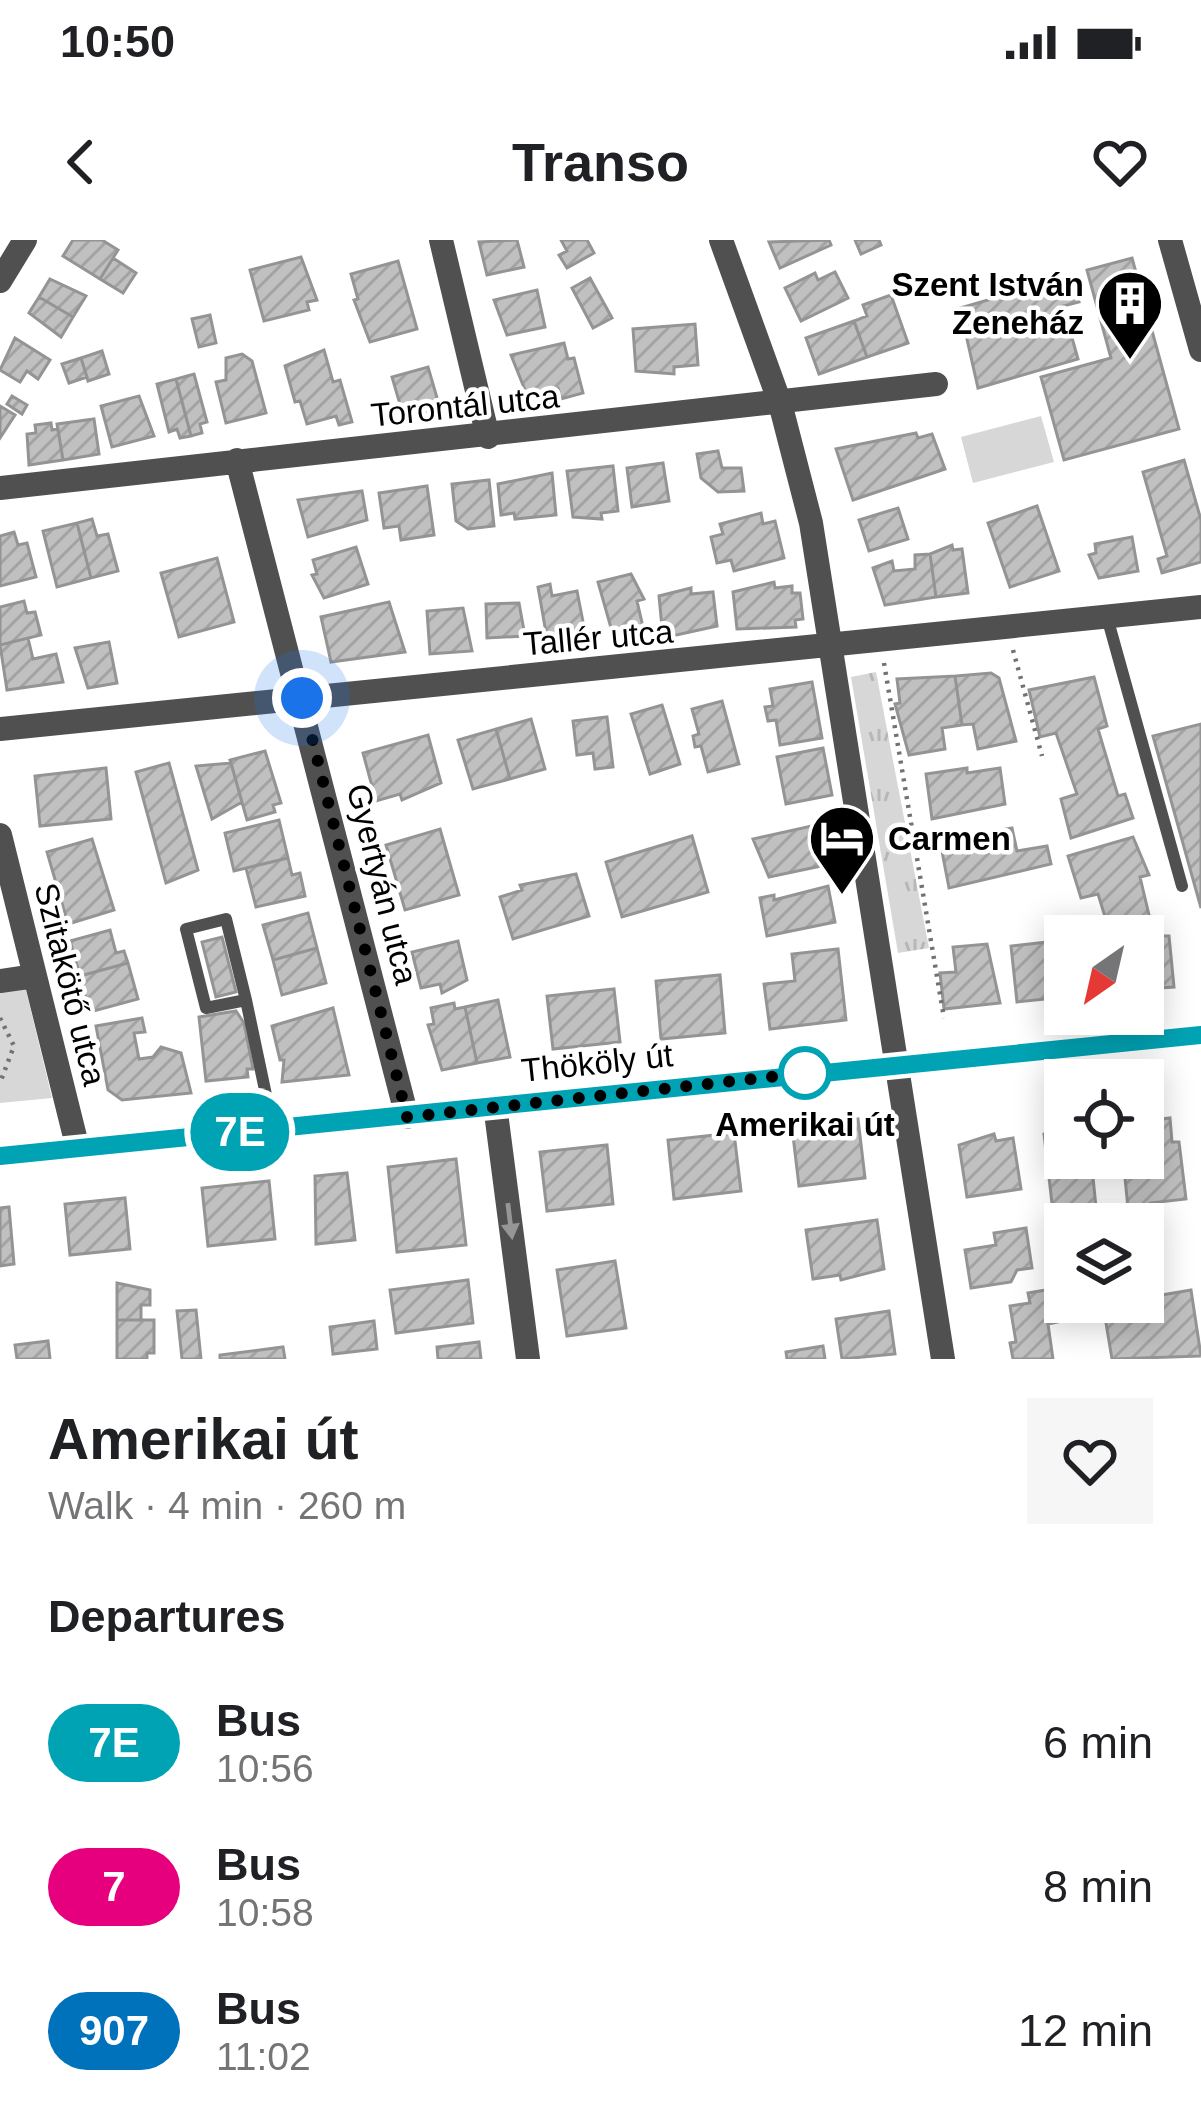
<!DOCTYPE html>
<html lang="en">
<head>
<meta charset="utf-8">
<style>
	:root { --surface:#fff; --page:#f6f6f6; --text:#202124; --muted:#757577 }
	body { margin:0; font-family:Arial,sans-serif; background:var(--page); color:var(--text); height:100vh; display:flex; flex-direction:column; font-size:45px; white-space:nowrap }
	* { box-sizing:border-box; margin:0 }
	p { font-size:39px; color:var(--muted) }
	.icon { flex:none; width:66px; height:66px; fill:none; stroke:currentColor; stroke-width:2; stroke-linecap:round; stroke-linejoin:round }
	.map { position:relative; height:1119px; overflow:hidden }
	.sheet { display:flex; flex-direction:column; background:var(--surface); flex:1 }
	.sheet>* { flex:none }
	.badge { padding:0 24px; border-radius:39px; font-size:42px; line-height:78px }
	.needle { width:78px; rotate:214deg }
	.controls { position:absolute; left:1044px; top:675px; display:grid; gap:24px }
	.controls a { display:grid; place-items:center; width:120px; height:120px; border-radius:0px; background:var(--surface); box-shadow:0 6px 30px #0003; font-size:60px }
	.you { position:absolute; width:60px; height:60px; margin:-30px; border:9px solid #fff; border-radius:50%; background:#1a73e8; box-shadow:0 0 0 18px #1a73e833 }
	.map>.badge { position:absolute; translate:-50% -50%; box-shadow:0 0 0 6px #fff }
	h2 { padding:0 48px; font-size:45px; line-height:108px }
	.round { display:grid; place-items:center; flex:none; width:126px; height:126px; border-radius:0px; background:var(--page) }
	.headline { display:flex; align-items:center; justify-content:space-between; height:204px; padding:0 48px }
	h1 { font-size:57px; font-weight:700; line-height:90px }
	ul { padding:0; list-style:none }
	li { display:flex; align-items:center; gap:36px; height:144px; padding:0 48px }
	li div { flex:1 }
	li b { display:block; font-size:45px }
	li em { font-style:normal }
	li .badge { min-width:132px; font-weight:700; text-align:center }
	.status { display:flex; justify-content:space-between; align-items:center; height:84px; padding:0 60px; background:var(--surface); direction:ltr }
	.status svg { height:33px; fill:currentColor }
	header { display:flex; justify-content:space-between; align-items:center; height:156px; padding:0 48px; background:var(--surface); font-size:54px; font-weight:700 }
	.map>svg:first-child { display:block }
	.grass { fill:url(#grass-tufts) }
	.park { fill:#d7d7d7 }
	.building { fill:url(#building-hatch); stroke:#949494; stroke-width:3 }
	.lines { fill:none; stroke-linecap:round; stroke-linejoin:round }
	.path { stroke:#727272; stroke-width:4.5; stroke-dasharray:3 6; stroke-linecap:butt }
	.service { stroke:#505050; stroke-width:12 }
	.minor { stroke:#505050; stroke-width:24 }
	.secondary { stroke:#1d1d1d; stroke-width:24 }
	.oneway { fill:#969696 }
	.line-casing { stroke:#fff; stroke-width:27 }
	.line { stroke:#00a3b4; stroke-width:18 }
	.walk { stroke:#000; stroke-width:12; stroke-dasharray:0 21.6 }
	.stop-dot { fill:#fff; stroke:#00a3b4; stroke-width:6 }
	.labels { text-anchor:middle; stroke-width:9; stroke-linejoin:round; paint-order:stroke }
	.poi-label { font-size:33px; font-weight:bold; fill:#000; stroke:#fff; text-anchor:end }
	.street-label { font-size:33px; fill:#000; stroke:#fff }
	.stop-label { font-size:33px; font-weight:bold; fill:#000; stroke:#fff }
</style>
</head>
<body>
<div class="status"><b>10:50</b><svg viewBox="0 0 49 12"><path d="M0 12V9h3v3zM5 12V6h3v6zM10 12V3h3v9zM15 12V0h3v12zM26 1h20v11H26zM47 4h2v5h-2z"/></svg></div>
<header><svg class="icon" aria-label="back" viewBox="0 0 24 24"><path d="M15 5l-7 7 7 7"/></svg>Transo<svg class="icon" aria-label="heart" viewBox="0 0 24 24"><path d="M12 20l-8-8c-3-5 5-10 8-4 3-6 11-1 8 4z"/></svg></header>
<div class="map">
<svg width="1201" height="1119" viewBox="0 0 1201 1119">
	<defs>
		<pattern id="grass-tufts" width="24" height="20" patternUnits="userSpaceOnUse" patternTransform="scale(3)"><rect width="24" height="20" fill="#d7d7d7"/><path d="M3 7l-1-3M5 7V3M7 7l1-3M15 17l-1-3M17 17v-4M19 17l1-3" fill="none" stroke="#b7b7b7"/></pattern>
		<pattern id="building-hatch" width="6" height="6" patternUnits="userSpaceOnUse" patternTransform="scale(3)"><rect width="6" height="6" fill="#c0c0c0"/><path d="M-1 1l2-2M0 6l6-6M5 7l2-2" fill="none" stroke="#a3a3a3"/></pattern>
	</defs>
	<rect width="100%" height="100%" fill="#fff"/>
	<path class="grass" d="M876 432 929 708 898 713 851 437Z"/>
	<path class="park" d="M1041 176 1054 222 973 243 961 197Z
		M24 742 52 858 0 863V746Z"/>
	<path class="building" d="M73 0H102L118 10 100 39 63 16Z
		M517 0 524 27 487 35 479 2Z
		M561 0H587L594 13 567 28 559 15 567 11Z
		M829 0 831 5 780 28 769 2Z
		M855 0H879L881 5 861 14Z
		M301 17 317 60 307 62 309 70 264 81 250 30Z
		M113 18 136 33 123 53 100 39Z
		M1132 18 1179 189 1064 220 1041 137 1111 118 1087 30Z
		M398 21 417 89 370 102 354 60 358 59 351 34Z
		M835 32 848 58 801 81 785 48 815 33 818 40Z
		M1072 36 1079 62 1063 66 1078 119 978 148 960 68Z
		M590 38 612 78 593 88 572 48Z
		M50 39 86 56 73 77 39 57Z
		M537 50 545 87 507 95 494 60Z
		M891 55 908 103 867 117 854 81 867 76 863 65Z
		M39 57 73 77 61 97 29 73Z
		M210 75 216 103 199 107 192 79Z
		M854 81 867 117 819 134 806 98Z
		M695 84 698 125 674 127V134L636 131 633 89Z
		M15 98 50 120 38 139 27 131 20 142 0 130Z
		M564 103 568 119 574 118 583 153 561 159 558 148 527 155 511 115Z
		M324 110 333 142 340 140 352 182 339 185 336 176 307 184 300 161 295 162 285 126Z
		M102 111 109 134 88 141 81 118Z
		M242 114 252 121 266 173 226 183 216 142 226 140V118Z
		M81 118 87 137 69 143 62 124Z
		M428 127 440 168 410 176 408 169 402 171 392 137Z
		M194 134 207 182 200 184 202 193 191 196 176 139Z
		M176 139 191 196 180 198 177 189 169 192 157 144Z
		M12 156 27 165 22 174 7 164Z
		M139 156 154 196 112 207 101 166Z
		M0 166 15 175 0 198Z
		M94 179 99 214 63 220 57 184Z
		M51 183 52 190 58 189 63 220 29 225 27 194 36 193 35 185Z
		M916 193 918 198 932 194 945 229 853 260 836 209Z
		M718 211 722 228H741L744 251 718 252 701 238 697 214Z
		M1184 220 1201 280V322L1162 333 1158 319 1167 316 1143 232Z
		M663 223 669 261 632 267 627 228Z
		M613 226 618 271 601 273 602 279 573 277 567 231Z
		M552 233 556 275 515 279 514 273 501 275 498 244Z
		M489 240 494 286 468 289 456 281 452 244Z
		M427 246 434 295 401 300 399 286 384 288 379 253Z
		M362 251 367 280 308 297 298 260Z
		M1037 266 1059 331 1010 347 988 283Z
		M898 268 908 299 869 311 859 280Z
		M761 273 763 284 775 281 784 318 734 331 731 320 717 323 711 297 723 294 720 284Z
		M92 279 97 296 108 294 118 331 91 338 77 283Z
		M77 283 91 338 57 347 43 291Z
		M14 292 18 305 27 303 36 337 0 346V296Z
		M1132 297 1138 331 1099 338 1089 315 1096 313 1095 304Z
		M952 305 953 310 962 309 968 353 936 357 930 314Z
		M356 307 368 344 324 358 312 335 317 334 313 320Z
		M930 314 936 357 885 365 873 328 892 321 894 331 915 329V315Z
		M217 318 234 382 179 397 161 333Z
		M631 334 644 359 637 361 643 387 613 395 598 342Z
		M774 342 775 348 792 346V353H800L803 379 795 380 796 387 737 389 733 352Z
		M550 344 552 356 577 351 586 397 548 404 538 347Z
		M691 348V354L713 352 717 386 663 398 659 356Z
		M24 361 27 373 35 372 41 395 0 405V367Z
		M389 362 405 412 331 422 321 377Z
		M519 363 525 396 487 398 486 364Z
		M463 368 472 411 430 414 427 371Z
		M28 398 33 419 56 414 63 442 7 450 0 405Z
		M109 402 117 443 88 448 75 408Z
		M991 433 999 438 1016 501 978 509 973 484 962 485 955 436Z
		M955 436 962 485 942 488 945 509 909 515 895 464 900 463 897 439Z
		M1094 437 1107 486 1098 489 1118 556 1125 554 1133 578 1071 598 1061 559 1077 554 1056 493 1040 497 1029 450Z
		M812 442 822 498 780 505 776 480 768 481 765 467 773 466 770 449Z
		M722 461 739 524 708 532 701 506 695 507 693 496 699 494 692 469Z
		M662 465 680 524 650 534 631 474Z
		M607 477 613 527 595 529 593 513 577 515 573 481Z
		M531 479 545 529 510 539 496 489Z
		M1201 484V668L1153 496Z
		M496 489 510 539 473 549 458 500Z
		M428 495 441 543 402 560 400 554 376 561 363 513Z
		M823 508 832 555 786 564 777 517Z
		M265 511 281 563 273 565 275 572 247 580 230 520Z
		M169 523 198 630 166 643 136 532Z
		M231 523 242 562 212 579 196 526Z
		M106 528 111 579 40 586 35 536Z
		M967 528V533L1000 528 1005 564 932 579 926 534Z
		M279 580 288 618 234 631 225 593Z
		M816 585 821 626 769 637 753 599Z
		M1012 588 1017 611 1047 606 1051 624 949 648 940 601Z
		M440 589 459 655 405 670 386 605Z
		M692 596 708 652 622 677 606 622Z
		M1133 597 1149 635 1140 637 1154 696H1169L1174 747 1143 749V696H1111L1098 654 1081 658 1068 616Z
		M92 599 114 670 68 684 47 612Z
		M288 618 292 635 300 633 305 656 256 667 246 628Z
		M576 634 589 676 513 699 500 657 522 650 520 645Z
		M828 646 835 682 767 696 760 658 774 655V660Z
		M308 673 317 708 273 720 263 685Z
		M110 690 116 713 124 711 128 723 80 736 70 701Z
		M222 697 236 752 216 757 202 702Z
		M1065 700V757L1017 762 1011 706Z
		M458 701 467 740 442 753 440 744 421 748 412 712Z
		M987 704 1000 763 944 769 940 733 956 732 953 707Z
		M317 708 326 743 282 755 273 720Z
		M838 709 846 780 770 789 764 744 795 741 792 714Z
		M128 723 138 759 90 772 80 736Z
		M720 735 725 793 661 799 656 741Z
		M614 749 620 802 553 809 547 756Z
		M498 760 510 817 477 823 465 767Z
		M454 763 455 769 465 767 477 823 442 830 428 785 434 784 431 768Z
		M333 768 349 835 282 842 284 820H280L272 786Z
		M236 771 244 783 253 829H247L248 837 206 841 199 777Z
		M142 778 145 792 134 793 139 819 153 817 161 807 181 813 191 853 122 860 108 850 96 786Z
		M1170 878 1172 902H1179L1186 959 1150 963 1151 976 1129 978 1123 918H1143V881Z
		M858 879 865 938 799 946 792 887Z
		M1065 891V918H1091L1096 967 1053 972 1044 894Z
		M734 893 741 951 674 959 668 900Z
		M994 894 996 901 1013 898 1021 949 967 957 959 905Z
		M607 905 613 964 547 971 540 912Z
		M456 919 466 1005 397 1012 388 927Z
		M347 933 355 1000 316 1004 315 936Z
		M269 941 275 999 208 1006 202 948Z
		M125 958 130 1009 70 1015 65 964Z
		M9 967 14 1024 0 1026V968Z
		M877 980 884 1029 841 1040 840 1035 813 1039 806 990Z
		M1026 988 1032 1028 1017 1030 1011 1042 971 1048 965 1010 996 1005 994 993Z
		M615 1021 626 1088 567 1096 557 1030Z
		M468 1040 473 1083 396 1093 390 1050Z
		M117 1043 150 1050V1065H141V1080H117Z
		M1046 1050 1058 1082 1048 1084 1053 1119H1013L1010 1103 1016 1102 1010 1066 1030 1063 1028 1053Z
		M1191 1050 1201 1116 1112 1119 1103 1065Z
		M196 1070 201 1119H182L177 1071Z
		M889 1071 895 1114 842 1119 836 1079Z
		M117 1080H154V1113H147V1119H117Z
		M374 1081 377 1109 333 1114 330 1087Z
		M48 1101 50 1119H17L15 1105Z
		M479 1102 481 1119H438L437 1107Z
		M823 1106 825 1119H787L786 1112Z
		M283 1107 285 1119H220V1115Z"/>
	<g class="lines">
		<path class="path" d="M1013 410 1042 516
			M884 423 944 778
			M0 778 14 806 0 843"/>
		<path class="service" d="M1107 377 1182 646
			M226 679 246 760 206 768 186 689Z
			M246 760 273 888"/>
		<path class="minor" d="M441 0 488 197
			M721 0 780 163 811 283 943 1119
			M1170 0 1201 110
			M0 41 25 0
			M237 220 407 877
			M0 248 936 144
			M0 489 1201 367
			M0 595 78 909
			M0 741 35 736
			M495 865 528 1119"/>
		<path class="secondary" d="M0 916 1201 795"/>
	</g>
	<defs><path id="oneway-solid" d="M-6-.8H1V-3.2L6.5 0L1 3.2V.8H-6Z" transform="scale(3)"/></defs>
	<use class="oneway" href="#oneway-solid" transform="translate(510 981) rotate(83)"/>
	<g class="lines">
		<defs>
			<path id="line" d="M0 916 1201 795"/>
		</defs>
		<use href="#line" class="line-casing"/>
		<use href="#line" class="line"/>
		<path class="walk" d="M302 458 407 877 825 831 805 833"/>
	</g>
	<defs>
		<symbol id="building-pin" viewBox="-11 -11 22 30"><path d="M0 17L-7.5 6A9.5 9.5 0 1 1 7.5 6Z" fill="#000" stroke="#fff"/><path d="M-4-6H4V6H1V3H-1V6H-4ZM-2.5-4.3h1.7v1.8h-1.7ZM.8-4.3h1.7v1.8H.8ZM-2.5-1h1.7V.8h-1.7ZM.8-1h1.7V.8H.8Z" fill="#fff"/></symbol>
		<symbol id="hotel-pin" viewBox="-11 -11 22 30"><path d="M0 17L-7.5 6A9.5 9.5 0 1 1 7.5 6Z" fill="#000" stroke="#fff"/><path d="M-6-4.5h1.5V1H6V5H4.5V3h-9V5H-6ZM-4 0a1.8 1.8 0 1 1 3.6 0ZM.5 0V-2.5h3Q6-2.5 6 0Z" fill="#fff"/></symbol>
	</defs>
	<g fill-rule="evenodd">
		<use href="#building-pin" x="1092" y="25" width="76" height="104"/>
		<use href="#hotel-pin" x="804" y="560" width="76" height="104"/>
	</g>
	<circle class="stop-dot" cx="805" cy="833" r="24"/>
	<g class="labels">
		<g class="poi-label">
			<text x="1084" y="56">Szent István<tspan x="1084" dy="38">Zeneház</tspan></text>
			<text x="888" y="610" text-anchor="start">Carmen</text>
		</g>
		<g class="street-label">
			<text transform="translate(465 165) rotate(-6)" y="12">Torontál utca</text>
			<text transform="translate(598 397) rotate(-5)" y="12">Tallér utca</text>
			<text transform="translate(383 644) rotate(76)" y="12">Gyertyán utca</text>
			<text transform="translate(71 744) rotate(76)" y="12">Szitakötő utca</text>
			<text transform="translate(597 822) rotate(-6)" y="12">Thököly út</text>
		</g>
		<g class="stop-label">
			<text x="805" y="896">Amerikai út</text>
		</g>
	</g>
</svg>
<div class="controls">
<a><svg class="needle" viewBox="-14 -14 28 28"><path d="M0-13l5 13h-10z" fill="#e53935"/><path d="M0 13l5-13h-10z" fill="#757577"/></svg></a>
<a><svg class="icon" aria-label="locate" viewBox="0 0 24 24"><circle cx="12" cy="12" r="6"/><path d="M12 2v4M12 18v4M2 12h4M18 12h4"/></svg></a>
<a><svg class="icon" aria-label="layers" viewBox="0 0 24 24"><path d="M12 4l9 5-9 5-9-5zM3 14l9 5 9-5"/></svg></a>
</div>
<div class="you" style="left:302px;top:458px"></div>
<b class="badge" style="left:240px;top:892px;background:#00a3b4;color:#fff">7E</b>
</div>
<section class="sheet">
<div class="headline"><div><h1>Amerikai út</h1><p>Walk · 4 min · 260 m</p></div><a class="round"><svg class="icon" aria-label="heart" viewBox="0 0 24 24"><path d="M12 20l-8-8c-3-5 5-10 8-4 3-6 11-1 8 4z"/></svg></a></div>
<h2>Departures</h2>
<ul>
<li><span class="badge" style="background:#00a3b4;color:#fff">7E</span><div><b>Bus</b><p>10:56</p></div><em>6 min</em></li>
<li><span class="badge" style="background:#e6007e;color:#fff">7</span><div><b>Bus</b><p>10:58</p></div><em>8 min</em></li>
<li><span class="badge" style="background:#0072bc;color:#fff">907</span><div><b>Bus</b><p>11:02</p></div><em>12 min</em></li>
</ul>
</section>
</body>
</html>
